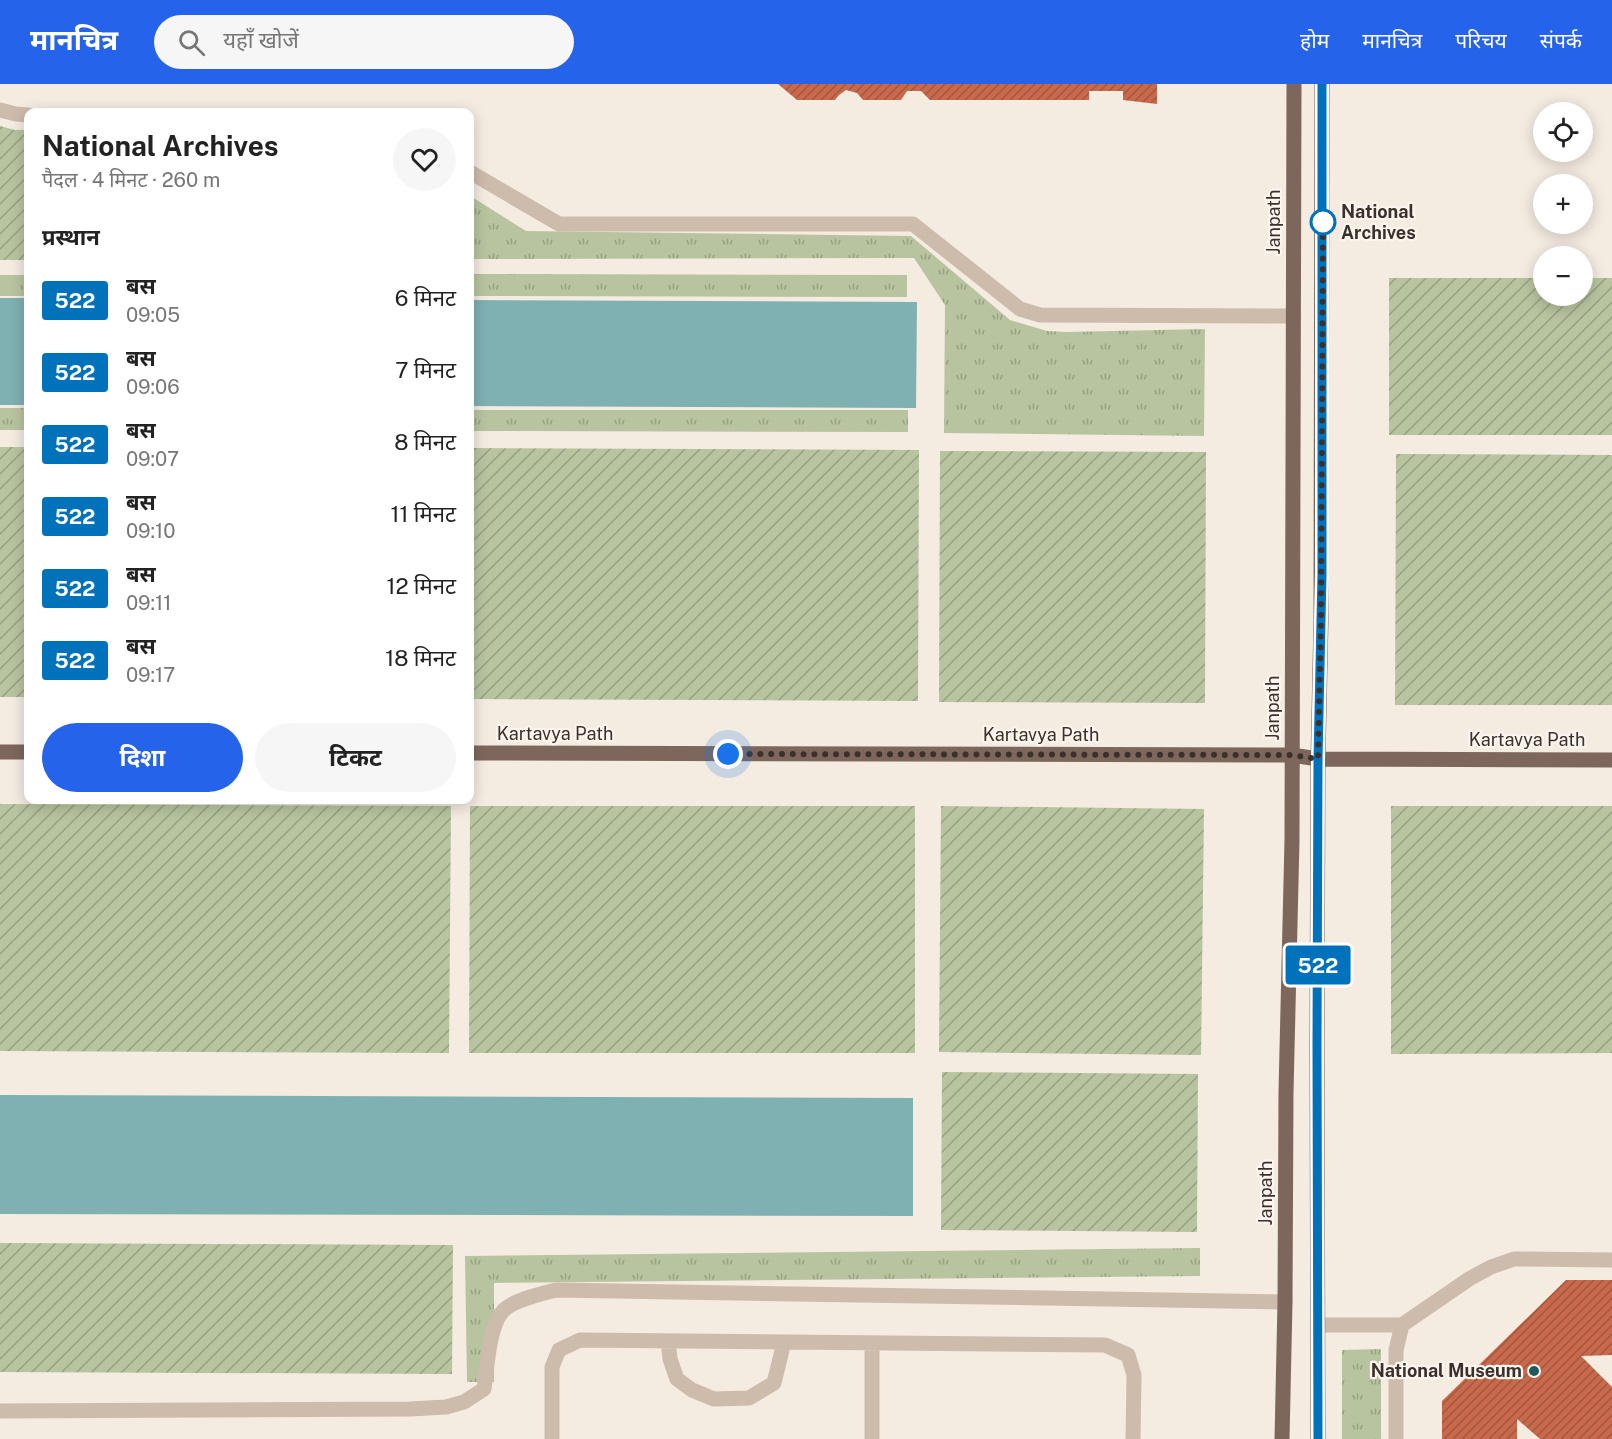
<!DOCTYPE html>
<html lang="hi">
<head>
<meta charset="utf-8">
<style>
	:root { --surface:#fff; --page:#f6f6f6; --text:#222; --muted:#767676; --accent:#2563eb }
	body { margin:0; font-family:"Public Sans","Noto Sans Devanagari",sans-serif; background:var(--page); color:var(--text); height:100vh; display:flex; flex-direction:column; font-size:22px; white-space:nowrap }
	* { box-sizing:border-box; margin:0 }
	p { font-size:20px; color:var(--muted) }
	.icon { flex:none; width:33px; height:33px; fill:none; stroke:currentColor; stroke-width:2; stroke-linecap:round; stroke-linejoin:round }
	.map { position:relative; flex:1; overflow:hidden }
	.side { position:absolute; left:24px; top:24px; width:450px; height:696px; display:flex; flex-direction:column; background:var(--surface); border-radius:12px; box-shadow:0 3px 15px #0003 }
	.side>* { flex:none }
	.badge { padding:0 12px; border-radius:4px; font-size:21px; line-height:39px }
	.buttons { position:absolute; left:1533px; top:18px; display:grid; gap:12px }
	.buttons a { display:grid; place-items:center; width:60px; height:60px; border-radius:50%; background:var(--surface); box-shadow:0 3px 15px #0003; font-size:30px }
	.you { position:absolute; width:30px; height:30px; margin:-15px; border:4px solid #fff; border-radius:50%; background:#1a73e8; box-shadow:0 0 0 9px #1a73e833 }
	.map>.badge { position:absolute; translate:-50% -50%; box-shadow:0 0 0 3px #fff }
	h2 { padding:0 18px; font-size:22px; line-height:54px }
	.round { display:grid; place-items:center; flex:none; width:63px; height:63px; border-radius:32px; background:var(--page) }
	.summary { display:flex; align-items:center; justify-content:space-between; height:102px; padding:0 18px }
	h1 { font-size:28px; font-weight:700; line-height:45px }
	.cta { display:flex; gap:12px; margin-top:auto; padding:12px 18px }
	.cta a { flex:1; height:69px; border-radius:36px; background:var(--accent); color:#fff; font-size:24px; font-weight:700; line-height:69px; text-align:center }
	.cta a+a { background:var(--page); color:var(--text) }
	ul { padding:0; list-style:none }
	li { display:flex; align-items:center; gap:18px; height:72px; padding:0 18px }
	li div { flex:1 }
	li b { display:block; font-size:22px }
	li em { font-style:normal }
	li .badge { min-width:66px; font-weight:700; text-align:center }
	header { display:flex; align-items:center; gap:36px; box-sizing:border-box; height:84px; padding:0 30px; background:var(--accent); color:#fff }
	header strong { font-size:28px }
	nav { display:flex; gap:33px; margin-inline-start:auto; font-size:21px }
	.search { width:420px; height:54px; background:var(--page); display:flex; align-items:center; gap:15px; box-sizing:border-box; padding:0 21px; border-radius:33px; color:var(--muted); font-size:22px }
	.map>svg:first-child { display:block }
	.grass { fill:url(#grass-tufts) }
	.garden { fill:url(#garden-furrows) }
	.water { fill:#7fb0b2 }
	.building { fill:url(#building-hatch) }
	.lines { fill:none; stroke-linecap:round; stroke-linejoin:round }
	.minor { stroke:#cdbbac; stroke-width:15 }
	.major { stroke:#7d675c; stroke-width:15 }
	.line-casing { stroke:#fff; stroke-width:14 }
	.line { stroke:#0072bc; stroke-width:9 }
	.walk { stroke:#3b302b; stroke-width:6; stroke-dasharray:0 10.8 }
	.stop-dot { fill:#fff; stroke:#0072bc; stroke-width:3 }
	.poi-dot { fill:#1f5a5e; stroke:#fbf5ee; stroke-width:2 }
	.labels { text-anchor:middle; stroke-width:4.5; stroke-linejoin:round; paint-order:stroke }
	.stop-label { font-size:18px; font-weight:bold; fill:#3b302b; stroke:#fbf5ee; text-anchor:start }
	.street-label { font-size:18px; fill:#3b302b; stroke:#fbf5ee }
	.poi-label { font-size:18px; font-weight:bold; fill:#3b302b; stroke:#fbf5ee; text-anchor:end }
</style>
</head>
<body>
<header>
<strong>मानचित्र</strong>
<div class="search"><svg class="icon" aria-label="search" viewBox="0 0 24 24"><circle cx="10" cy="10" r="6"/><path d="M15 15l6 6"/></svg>यहाँ खोजें</div>
<nav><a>होम</a><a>मानचित्र</a><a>परिचय</a><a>संपर्क</a></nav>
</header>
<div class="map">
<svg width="1612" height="1355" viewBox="0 0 1612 1355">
	<defs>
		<pattern id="grass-tufts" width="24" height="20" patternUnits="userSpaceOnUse" patternTransform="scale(1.5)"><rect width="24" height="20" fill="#b8c4a0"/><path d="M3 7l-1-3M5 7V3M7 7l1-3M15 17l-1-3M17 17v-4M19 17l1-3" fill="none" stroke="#97a083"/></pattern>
		<pattern id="garden-furrows" width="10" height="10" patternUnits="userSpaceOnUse" patternTransform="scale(1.5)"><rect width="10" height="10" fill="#b8c4a0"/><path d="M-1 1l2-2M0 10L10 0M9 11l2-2" fill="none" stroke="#97a083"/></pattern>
		<pattern id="building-hatch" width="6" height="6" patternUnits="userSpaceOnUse" patternTransform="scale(1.5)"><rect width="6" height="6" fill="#c8694b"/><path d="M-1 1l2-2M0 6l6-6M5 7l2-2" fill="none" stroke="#a4573f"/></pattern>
	</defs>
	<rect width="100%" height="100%" fill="#f4ebe1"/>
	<path class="grass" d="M472 113 526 147 911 152 1010 236 1047 247 1066 248 1205 245 1204 352 944 349 945 221 914 174 472 175Z
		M471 190 907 191V213L471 212Z
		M0 191H28V212H0Z
		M0 324H28V346H0Z
		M473 326H908V348L472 347Z
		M1200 1164V1192L494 1199V1298H467L465 1172Z
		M1381 1265V1355H1342V1266Z"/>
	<path class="garden" d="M0 42 15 46H28V176H0Z
		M1389 194H1543L1544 212H1582L1583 194H1612V351H1389Z
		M0 363H28V613H0Z
		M472 364 919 366 918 617 470 615Z
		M940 367 1206 368 1205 619 939 618Z
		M1396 370 1612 371V621H1395Z
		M0 720 451 722 449 969 0 967Z
		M470 722H915V969H469Z
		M941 722 1204 725 1201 971 939 968Z
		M1391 722H1612V969L1391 970Z
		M942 988 1198 990 1197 1148 941 1146Z
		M0 1159 453 1161 452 1290 0 1288Z"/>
	<path class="water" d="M0 214H28V321H0Z
		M470 216 917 218 916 324 470 322Z
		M0 1011 913 1014V1132L0 1130Z"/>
	<path class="building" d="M778 0H1157V20L1123 16V7H1089V16H930L921 7H907L901 16H863L857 9 846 6 839 11 835 16H797Z
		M1566 1196H1612V1271L1581 1272 1612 1303V1355H1540L1517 1335V1355H1442V1317Z"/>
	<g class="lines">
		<path class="minor" d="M0 26 16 30 28 31
			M470 88 559 140H913L1020 225 1040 231 1293 232
			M1318 1241H1402
			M668 1257 670 1275 677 1295 692 1306 714 1315 749 1314 774 1299 784 1258
			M0 1327 410 1325 446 1323 464 1318 484 1305C487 1285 489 1241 503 1227 513 1216 541 1210 556 1206L1285 1218
			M552 1355V1283L559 1266 580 1256 1105 1261 1128 1271 1134 1291 1133 1355
			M872 1355V1259
			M1396 1355V1266L1402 1241 1469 1195 1491 1183 1514 1175 1612 1176"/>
		<path class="major" d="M0 668H28
			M470 669 1292 671 1318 675 1612 676
			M1282 1355 1285 1218 1286 1008 1292 756 1294 0
			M1318 1355 1317 962 1318 675 1321 536 1322 0"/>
	</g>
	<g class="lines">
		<defs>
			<path id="line" d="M1318 1355 1317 962 1318 675 1322 490V0"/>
		</defs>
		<use href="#line" class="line-casing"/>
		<use href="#line" class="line"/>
		<path class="walk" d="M728 670 1292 671 1318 675 1321 536 1323 138"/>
	</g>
	<circle class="stop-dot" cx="1323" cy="138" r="12"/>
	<circle class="poi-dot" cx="1534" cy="1287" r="6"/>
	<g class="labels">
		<g class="stop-label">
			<text x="1341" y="134">National<tspan x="1341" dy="21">Archives</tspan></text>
		</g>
		<g class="street-label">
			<text transform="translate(1274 138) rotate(-90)" y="6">Janpath</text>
			<text transform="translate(1273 624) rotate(-90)" y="6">Janpath</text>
			<text x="555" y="656">Kartavya Path</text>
			<text x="1041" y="657">Kartavya Path</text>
			<text x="1527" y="662">Kartavya Path</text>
			<text transform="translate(1266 1109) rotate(-90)" y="6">Janpath</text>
		</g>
		<g class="poi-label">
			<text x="1522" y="1293">National Museum</text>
		</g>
	</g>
</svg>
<div class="buttons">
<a><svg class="icon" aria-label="locate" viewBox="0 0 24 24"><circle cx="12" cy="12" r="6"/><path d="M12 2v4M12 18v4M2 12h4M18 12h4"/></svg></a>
<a>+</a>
<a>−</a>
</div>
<div class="you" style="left:728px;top:670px"></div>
<b class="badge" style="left:1318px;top:881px;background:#0072bc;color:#fff">522</b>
<section class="side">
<div class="summary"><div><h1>National Archives</h1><p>पैदल · 4 मिनट · 260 m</p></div><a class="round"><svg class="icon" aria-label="heart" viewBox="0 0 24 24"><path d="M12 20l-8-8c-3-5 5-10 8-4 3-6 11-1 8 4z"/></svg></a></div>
<h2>प्रस्थान</h2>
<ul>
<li><span class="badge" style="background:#0072bc;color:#fff">522</span><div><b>बस</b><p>09:05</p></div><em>6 मिनट</em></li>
<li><span class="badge" style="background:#0072bc;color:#fff">522</span><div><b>बस</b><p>09:06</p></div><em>7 मिनट</em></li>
<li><span class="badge" style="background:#0072bc;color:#fff">522</span><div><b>बस</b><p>09:07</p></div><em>8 मिनट</em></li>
<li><span class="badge" style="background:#0072bc;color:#fff">522</span><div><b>बस</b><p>09:10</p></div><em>11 मिनट</em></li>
<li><span class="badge" style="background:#0072bc;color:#fff">522</span><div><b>बस</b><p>09:11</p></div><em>12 मिनट</em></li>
<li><span class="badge" style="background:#0072bc;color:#fff">522</span><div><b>बस</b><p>09:17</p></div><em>18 मिनट</em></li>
</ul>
<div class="cta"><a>दिशा</a><a>टिकट</a></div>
</section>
</div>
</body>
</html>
